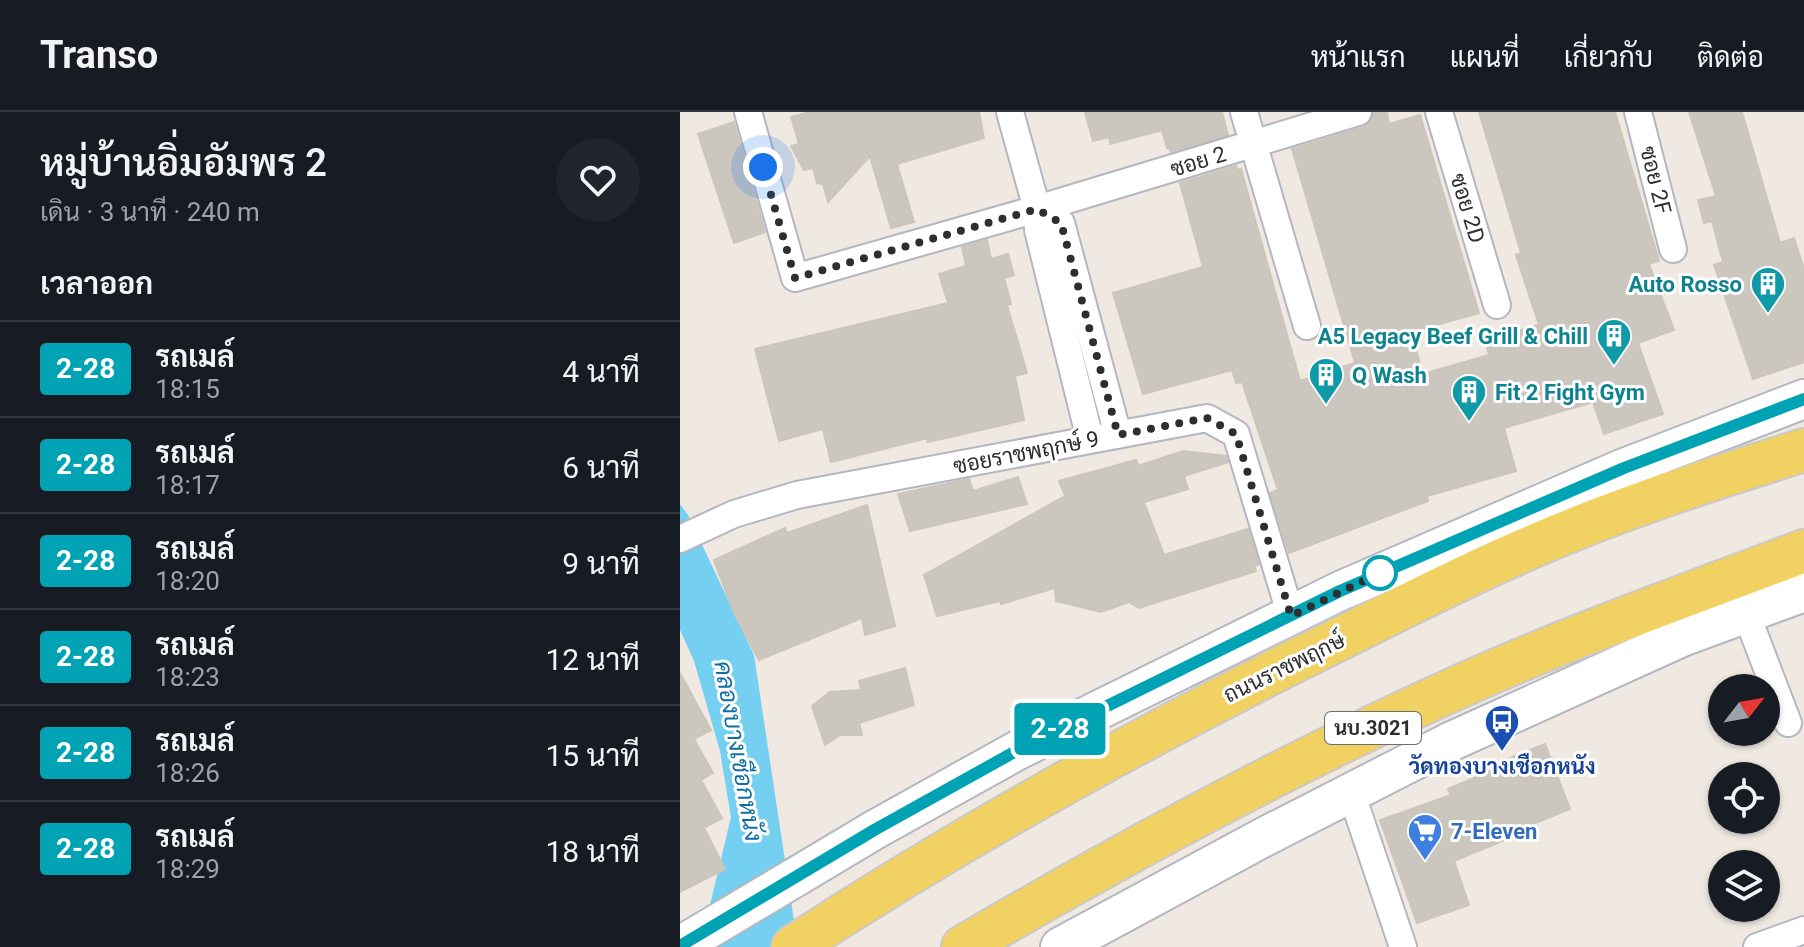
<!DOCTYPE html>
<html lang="th">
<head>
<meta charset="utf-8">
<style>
	:root { --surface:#171b24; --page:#20242c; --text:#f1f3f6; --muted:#9ea1a6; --line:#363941 }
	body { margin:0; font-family:Roboto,Sarabun,sans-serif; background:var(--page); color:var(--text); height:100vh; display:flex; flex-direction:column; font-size:30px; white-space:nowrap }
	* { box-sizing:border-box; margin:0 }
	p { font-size:26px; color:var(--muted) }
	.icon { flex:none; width:44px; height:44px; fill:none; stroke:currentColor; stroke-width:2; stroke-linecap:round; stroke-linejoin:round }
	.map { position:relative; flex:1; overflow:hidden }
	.drawer { display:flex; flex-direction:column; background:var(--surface); width:680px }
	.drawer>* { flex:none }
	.badge { padding:0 16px; border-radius:6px; font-size:28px; line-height:52px }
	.needle { width:52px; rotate:59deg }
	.controls { position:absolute; left:1028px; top:562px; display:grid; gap:16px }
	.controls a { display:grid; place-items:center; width:72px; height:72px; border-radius:50%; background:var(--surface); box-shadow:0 2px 6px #0004; font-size:40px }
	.you { position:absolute; width:40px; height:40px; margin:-20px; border:6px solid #fff; border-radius:50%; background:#1a73e8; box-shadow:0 0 0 12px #1a73e833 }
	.map>.badge { position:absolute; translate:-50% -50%; box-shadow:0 0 0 4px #fff }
	h2 { padding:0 40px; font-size:30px; line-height:72px }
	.round { display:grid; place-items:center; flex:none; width:84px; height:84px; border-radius:42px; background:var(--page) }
	.head { display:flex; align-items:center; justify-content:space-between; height:136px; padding:0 40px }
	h1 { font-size:38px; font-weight:600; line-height:60px }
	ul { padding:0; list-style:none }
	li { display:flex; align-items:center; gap:24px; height:96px; padding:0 40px; border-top:2px solid var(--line) }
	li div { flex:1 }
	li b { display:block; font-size:30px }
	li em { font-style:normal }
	li .badge { min-width:88px; font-weight:700; text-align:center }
	header { display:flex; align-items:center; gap:48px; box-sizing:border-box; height:112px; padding:0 40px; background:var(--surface); border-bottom:2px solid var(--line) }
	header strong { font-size:38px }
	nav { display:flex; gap:44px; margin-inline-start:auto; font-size:28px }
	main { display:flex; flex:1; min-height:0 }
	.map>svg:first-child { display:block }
	.water { fill:#75cff0 }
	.building { fill:#cbc7bf; stroke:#cbc5ba; stroke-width:2 }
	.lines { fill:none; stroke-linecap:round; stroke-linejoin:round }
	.minor-casing { stroke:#b4b7c1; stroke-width:30 }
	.secondary-casing { stroke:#b4b7c1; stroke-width:42 }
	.primary-casing { stroke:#c9c9c9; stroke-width:46 }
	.minor { stroke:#fff; stroke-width:26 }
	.secondary { stroke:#fff; stroke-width:38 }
	.primary { stroke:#f2d163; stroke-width:42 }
	.line-casing { stroke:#fff; stroke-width:18 }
	.line { stroke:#00a3b4; stroke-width:12 }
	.walk { stroke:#2e2e2e; stroke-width:8; stroke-dasharray:0 14.4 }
	.stop-dot { fill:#fff; stroke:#00a3b4; stroke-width:4 }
	.labels { text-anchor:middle; stroke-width:6; stroke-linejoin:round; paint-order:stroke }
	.shield { fill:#fff; stroke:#6d6d6d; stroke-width:2 }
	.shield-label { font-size:20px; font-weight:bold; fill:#2e2e2e }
	.street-label { font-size:22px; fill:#2e2e2e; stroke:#fff }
	.culture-label { font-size:22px; font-weight:bold; fill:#0d838f; stroke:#fff; text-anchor:end }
	.transit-label { font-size:22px; font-weight:bold; fill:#164399; stroke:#fff }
	.shop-label { font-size:22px; font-weight:bold; fill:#366cbe; stroke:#fff; text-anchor:start }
	.water-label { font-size:24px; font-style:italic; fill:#0d6fa3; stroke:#fff }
</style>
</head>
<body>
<header>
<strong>Transo</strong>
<nav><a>หน้าแรก</a><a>แผนที่</a><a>เกี่ยวกับ</a><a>ติดต่อ</a></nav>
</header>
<main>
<section class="drawer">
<div class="head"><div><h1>หมู่บ้านอิ่มอัมพร 2</h1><p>เดิน · 3 นาที · 240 m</p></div><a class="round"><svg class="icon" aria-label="heart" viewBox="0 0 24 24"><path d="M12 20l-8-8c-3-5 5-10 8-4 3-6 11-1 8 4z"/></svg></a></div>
<h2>เวลาออก</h2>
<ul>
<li><span class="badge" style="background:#00a3b4;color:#fff">2-28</span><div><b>รถเมล์</b><p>18:15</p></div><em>4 นาที</em></li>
<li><span class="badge" style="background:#00a3b4;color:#fff">2-28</span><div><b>รถเมล์</b><p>18:17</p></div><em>6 นาที</em></li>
<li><span class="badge" style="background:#00a3b4;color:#fff">2-28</span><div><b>รถเมล์</b><p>18:20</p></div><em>9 นาที</em></li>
<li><span class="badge" style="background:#00a3b4;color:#fff">2-28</span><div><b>รถเมล์</b><p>18:23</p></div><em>12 นาที</em></li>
<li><span class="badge" style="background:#00a3b4;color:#fff">2-28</span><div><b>รถเมล์</b><p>18:26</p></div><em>15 นาที</em></li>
<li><span class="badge" style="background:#00a3b4;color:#fff">2-28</span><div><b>รถเมล์</b><p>18:29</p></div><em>18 นาที</em></li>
</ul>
</section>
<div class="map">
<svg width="1124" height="835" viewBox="0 0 1124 835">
	<rect width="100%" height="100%" fill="#efe9e1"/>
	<path class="water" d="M0 392 8 403 74 543 118 835H36L29 797 51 705 40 639 14 549 0 518Z"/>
	<path class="building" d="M130 0H299L304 26 217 52 234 110 211 116 190 44 148 90 143 72 137 71 133 56 124 58 111 34 119 32 111 5Z
		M405 0H542L548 23 491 40 489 36H487L482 18 430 32 429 25 413 29Z
		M694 0H707L709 12 740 3 799 201 731 220 743 262 809 243 805 228 859 213 836 143 841 141 799 0H935L979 149 969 152 994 218 958 231 983 302 924 322 913 290 824 316 836 359 747 384 748 389 609 441 590 381 598 378 562 270 556 271 552 258 463 282 433 181 523 155 500 71 556 54 557 58 561 57 620 269 675 251 612 37 683 15 690 10Z
		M1009 0H1062L1100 131 1114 126 1124 157V250L1073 267 1034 153 1043 150 1032 109 1024 111 1018 88 1036 84Z
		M54 10 85 120 54 131 18 22Z
		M307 128 311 147 328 142 334 163 324 166 331 192 327 193 347 261 335 264 344 308 248 330 247 326 151 350 143 317 99 329 75 237 268 191 259 162 286 154 282 135Z
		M503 339 546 344 548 350 504 364 508 377 464 390 484 443 568 417 579 452 574 454 576 459 459 496 449 490 421 500 376 489 375 476 321 492 320 489 257 504 244 463 385 384 379 369 456 348 458 354Z
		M338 365 347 392 230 419 218 382 289 367 293 379Z
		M187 393 215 514 185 523 182 506 79 548 54 501 34 448 105 416 107 421Z
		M225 556 234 593 179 611 182 623H160L145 633 132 594 150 580 181 578 179 569Z
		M0 561 31 618 14 627 33 661 21 668 42 706 24 716 45 757 0 780Z
		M865 632 890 697 843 716 844 720 774 749 789 793 737 811 700 708 771 683 768 677 822 654 820 650Z"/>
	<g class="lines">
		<defs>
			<path id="minor" d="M68 0 115 166 357 97 678 0
				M330 0 357 97 358 118 410 327
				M564 0 627 214
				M759 0 817 193
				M958 0 993 137
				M357 97 381 111 438 323
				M0 427 54 402 117 383 527 306 556 322 611 504
				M1066 501 1108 611
				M671 680 723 835
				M1077 835 1124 818"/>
			<path id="secondary" d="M0 834 196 717 338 638 660 479 944 356 1124 287
				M380 835 586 724 772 629 1002 525 1124 480"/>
			<path id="primary" d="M113 835C275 729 444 635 617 548 691 512 764 473 840 440 932 399 1028 368 1124 338
				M283 835C448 738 617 647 792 569 900 521 1013 481 1124 439"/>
		</defs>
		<use href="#minor" class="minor-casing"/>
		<use href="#secondary" class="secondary-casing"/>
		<use href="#primary" class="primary-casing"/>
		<use href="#minor" class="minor"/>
		<use href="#secondary" class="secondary"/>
		<use href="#primary" class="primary"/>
	</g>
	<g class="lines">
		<defs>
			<path id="line" d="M0 834 196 717 338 638 660 479 944 356 1124 287"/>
		</defs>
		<use href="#line" class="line-casing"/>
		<use href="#line" class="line"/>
		<path class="walk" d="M83 55 115 166 357 97 381 111 438 323 527 306 556 322 611 504 700 461"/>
	</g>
	<defs>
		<symbol id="building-pin" viewBox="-11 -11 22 30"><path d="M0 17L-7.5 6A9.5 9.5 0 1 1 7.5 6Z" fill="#0f9aa8" stroke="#fff"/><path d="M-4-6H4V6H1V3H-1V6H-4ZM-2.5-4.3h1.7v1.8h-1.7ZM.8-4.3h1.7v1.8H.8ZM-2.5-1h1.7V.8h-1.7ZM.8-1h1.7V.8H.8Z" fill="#fff"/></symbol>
		<symbol id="bus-pin" viewBox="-11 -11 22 30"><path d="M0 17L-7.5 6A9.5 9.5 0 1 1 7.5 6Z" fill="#1a4fb4" stroke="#fff"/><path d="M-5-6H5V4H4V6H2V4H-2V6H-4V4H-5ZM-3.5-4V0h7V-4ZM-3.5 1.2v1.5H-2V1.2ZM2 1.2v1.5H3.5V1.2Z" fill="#fff"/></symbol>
		<symbol id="supermarket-pin" viewBox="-11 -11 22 30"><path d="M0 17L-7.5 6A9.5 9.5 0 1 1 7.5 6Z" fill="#3f7fe0" stroke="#fff"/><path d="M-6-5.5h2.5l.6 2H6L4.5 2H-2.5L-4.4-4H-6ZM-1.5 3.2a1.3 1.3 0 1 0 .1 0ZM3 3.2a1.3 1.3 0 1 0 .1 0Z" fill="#fff"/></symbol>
	</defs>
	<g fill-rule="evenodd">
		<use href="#building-pin" x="1068" y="152" width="40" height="54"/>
		<use href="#building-pin" x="914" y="204" width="40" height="54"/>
		<use href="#building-pin" x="626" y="243" width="40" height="54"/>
		<use href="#building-pin" x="769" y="260" width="40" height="54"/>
		<use href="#bus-pin" x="802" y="590" width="40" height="54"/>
		<use href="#supermarket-pin" x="725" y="699" width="40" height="54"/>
	</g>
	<circle class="stop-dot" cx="700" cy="461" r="16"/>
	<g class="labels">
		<rect class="shield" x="645" y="600" width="96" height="32" rx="6"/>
		<g class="shield-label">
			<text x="693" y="623">นบ.3021</text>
		</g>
		<g class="street-label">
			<text transform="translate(518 49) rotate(-17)" y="8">ซอย 2</text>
			<text transform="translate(976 68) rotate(76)" y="8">ซอย 2F</text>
			<text transform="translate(788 96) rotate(73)" y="8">ซอย 2D</text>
			<text transform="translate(346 340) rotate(-11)" y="8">ซอยราชพฤกษ์ 9</text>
			<text transform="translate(604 555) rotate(-26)" y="8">ถนนราชพฤกษ์</text>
		</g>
		<g class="culture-label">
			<text x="1062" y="180">Auto Rosso</text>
			<text x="908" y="232">A5 Legacy Beef Grill &amp; Chill</text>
			<text x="672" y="271" text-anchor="start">Q Wash</text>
			<text x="815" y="288" text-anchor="start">Fit 2 Fight Gym</text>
		</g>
		<g class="transit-label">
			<text x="822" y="662">วัดทองบางเชือกหนัง</text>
		</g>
		<g class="shop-label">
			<text x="771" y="727">7-Eleven</text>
		</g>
		<g class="water-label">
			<text transform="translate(58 639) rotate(80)" y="8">คลองบางเชือกหนัง</text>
		</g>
	</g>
</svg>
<div class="controls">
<a><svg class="needle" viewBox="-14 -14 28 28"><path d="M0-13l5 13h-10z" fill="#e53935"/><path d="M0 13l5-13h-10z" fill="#9ea1a6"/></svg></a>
<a><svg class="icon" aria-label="locate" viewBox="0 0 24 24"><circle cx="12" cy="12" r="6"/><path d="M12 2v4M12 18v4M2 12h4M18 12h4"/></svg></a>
<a><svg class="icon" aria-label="layers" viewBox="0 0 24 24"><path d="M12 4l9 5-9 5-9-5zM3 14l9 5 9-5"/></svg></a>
</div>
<div class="you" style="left:83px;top:55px"></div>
<b class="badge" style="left:380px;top:617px;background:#00a3b4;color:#fff">2-28</b>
</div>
</main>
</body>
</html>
